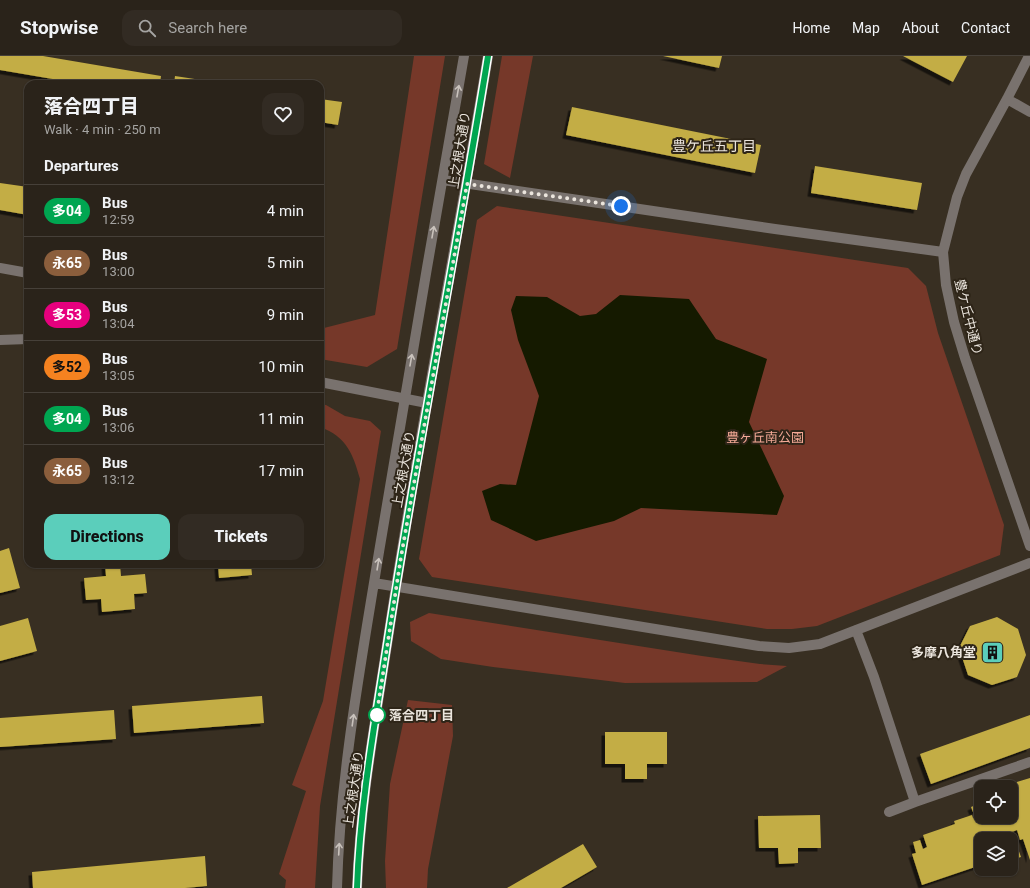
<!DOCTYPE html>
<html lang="en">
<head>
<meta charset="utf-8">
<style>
	:root { --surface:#2a231a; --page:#322b23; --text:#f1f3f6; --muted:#a5a4a2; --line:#464039; --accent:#5bcebb }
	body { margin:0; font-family:Roboto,"Noto Sans JP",sans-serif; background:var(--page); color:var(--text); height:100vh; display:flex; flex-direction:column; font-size:15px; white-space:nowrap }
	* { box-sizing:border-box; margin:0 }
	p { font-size:13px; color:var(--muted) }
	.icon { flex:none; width:22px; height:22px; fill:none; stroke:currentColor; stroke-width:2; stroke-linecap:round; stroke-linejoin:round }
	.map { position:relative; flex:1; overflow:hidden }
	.sheet { position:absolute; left:24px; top:24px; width:300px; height:488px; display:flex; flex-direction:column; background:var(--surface); border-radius:12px; box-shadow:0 1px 3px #0004,0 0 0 1px var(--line) }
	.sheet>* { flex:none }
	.badge { padding:0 8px; border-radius:13px; font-size:14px; line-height:26px }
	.tools { position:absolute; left:974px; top:724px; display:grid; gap:8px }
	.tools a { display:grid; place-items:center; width:44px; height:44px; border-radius:8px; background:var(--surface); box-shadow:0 1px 3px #0004,0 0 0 1px var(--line); font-size:20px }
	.you { position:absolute; width:20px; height:20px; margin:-10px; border:3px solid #fff; border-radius:50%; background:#1a73e8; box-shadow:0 0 0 6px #1a73e833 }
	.map>.badge { position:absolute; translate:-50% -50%; box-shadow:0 0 0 2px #fff }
	h2 { padding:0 20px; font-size:15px; line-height:36px }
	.round { display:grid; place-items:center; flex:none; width:42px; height:42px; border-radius:12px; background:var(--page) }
	.headline { display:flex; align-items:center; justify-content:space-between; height:68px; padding:0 20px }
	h1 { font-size:19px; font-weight:800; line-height:30px }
	.primary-button { display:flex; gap:8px; margin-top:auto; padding:8px 20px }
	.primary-button a { flex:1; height:46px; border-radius:12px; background:var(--accent); color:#111; font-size:16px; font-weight:800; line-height:46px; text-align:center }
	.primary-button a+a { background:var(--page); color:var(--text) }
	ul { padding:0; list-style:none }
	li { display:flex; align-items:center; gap:12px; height:52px; padding:0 20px; border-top:1px solid var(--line) }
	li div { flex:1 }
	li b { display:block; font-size:15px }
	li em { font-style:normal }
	li .badge { min-width:44px; font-weight:700; text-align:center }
	header { display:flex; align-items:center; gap:24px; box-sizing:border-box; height:56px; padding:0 20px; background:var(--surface); border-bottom:1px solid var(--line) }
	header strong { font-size:19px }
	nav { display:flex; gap:22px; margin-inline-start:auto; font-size:14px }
	.search { width:280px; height:36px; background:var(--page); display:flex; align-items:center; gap:10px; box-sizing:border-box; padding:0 14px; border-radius:12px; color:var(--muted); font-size:15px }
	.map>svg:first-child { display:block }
	.green { fill:#763829 }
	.water { fill:#151a00 }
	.building { fill:#c3ad44; filter:url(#shadow) }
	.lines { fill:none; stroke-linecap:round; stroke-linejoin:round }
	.minor { stroke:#79726e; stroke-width:10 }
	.oneway { stroke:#c9c2bc }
	.line-casing { stroke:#fff; stroke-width:9 }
	.line { stroke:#00a651; stroke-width:6 }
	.walk { stroke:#ebe5dd; stroke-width:4; stroke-dasharray:0 7.2 }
	.stop-dot { fill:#fff; stroke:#00a651; stroke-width:2 }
	.labels { text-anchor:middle; stroke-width:4; stroke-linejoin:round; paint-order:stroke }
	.street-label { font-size:13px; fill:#ebe5dd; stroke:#2e2518 }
	.park-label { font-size:13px; fill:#f4a996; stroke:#2e2518 }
	.poi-label { font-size:13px; font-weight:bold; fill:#ebe5dd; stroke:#2e2518; text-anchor:end }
	.stop-label { font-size:13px; font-weight:bold; fill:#ebe5dd; stroke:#2e2518; text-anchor:start }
	.neighbourhood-label { font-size:14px; fill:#ebe5dd; stroke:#2e2518 }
</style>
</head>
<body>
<header>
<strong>Stopwise</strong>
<div class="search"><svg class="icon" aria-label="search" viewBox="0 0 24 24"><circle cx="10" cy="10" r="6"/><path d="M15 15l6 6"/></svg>Search here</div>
<nav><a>Home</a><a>Map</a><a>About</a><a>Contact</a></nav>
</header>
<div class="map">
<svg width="1030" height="832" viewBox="0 0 1030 832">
	<defs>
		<filter id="shadow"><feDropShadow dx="-3.5" dy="3.5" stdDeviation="0" flood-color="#0009"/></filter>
	</defs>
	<rect width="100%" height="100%" fill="#382f22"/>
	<path class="green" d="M414 0H445L397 293 367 311 320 303V273L375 259Z
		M502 0H533L510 122 484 108Z
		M497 150 908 212 926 230 938 277 1004 469 1000 499 817 570 792 573H767L432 521 419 503 477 164Z
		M320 348 326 349 345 360 370 365 381 375 320 750 315 832H285L286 824 279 818 306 735 292 729 323 645 360 423C353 398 347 381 320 371Z
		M429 557 702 600 760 608 787 610 757 626 625 627 493 611 441 603 411 585 410 566Z
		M408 644 452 649 453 680 428 813 427 832H386L385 805 390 728Z"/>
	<path class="water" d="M620 239 689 243 716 283 767 303 749 366 784 440 777 459 641 452 614 465 536 485 491 464 482 435 500 428 516 429 539 340 518 284 511 254 516 240 547 241 580 260 596 258Z"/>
	<path class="building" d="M0 0H43L161 20 160 28H82L0 14Z
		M663 0H722L719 12Z
		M903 0H967L953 26Z
		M175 20 221 27V28H174Z
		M320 43 342 46 338 69 320 66Z
		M572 51 761 89 755 117 566 79Z
		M815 110 922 127 917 154 811 137Z
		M0 127 28 131V159L0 154Z
		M9 492 20 532 0 537V495Z
		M105 508H120L121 520 145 518 147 537 134 538 135 553 102 556 101 543 86 544 84 522 106 520Z
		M218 508H251L252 519 219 522Z
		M997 561 1018 573 1026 599 1017 621 992 629 968 619 959 592 970 570Z
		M28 562 37 595 0 605V570Z
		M262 640 264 667 134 677 132 650Z
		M114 654 116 683 0 691V662Z
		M1030 659V692L931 728 920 698Z
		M605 676H667V708H647V723H625V708H605Z
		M1030 722V804L1023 783 1020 784 1017 774 1012 776 1021 801 1011 804V783H981V809L922 829 912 798 916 797 913 786 920 784 923 793 927 791 923 779 955 768 954 765 972 759 973 762 979 760 977 754 973 756 971 751 981 747V761H1011V731H1001Z
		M820 759 821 792H798V807L779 808 778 792H759L758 760Z
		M583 788 597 811 561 832H507Z
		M205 800 207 830 185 832H33L32 816Z"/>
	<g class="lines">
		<path class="minor" d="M1029 0 1007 43 966 118 957 141 943 196 946 229 954 266 965 302 1030 490
			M1007 43 1030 56
			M443 124 775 173 943 196
			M0 212 28 217
			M0 284 28 283
			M320 326 427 347
			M374 527 759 590 789 592 820 588 1030 507
			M856 574 874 621 915 746
			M889 756 915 746 1030 706
			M337 832C340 719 361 608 379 496 406 331 435 165 464 0
			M357 832C360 746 376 661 389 576 418 383 456 192 488 0"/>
	</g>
	<defs><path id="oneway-shaft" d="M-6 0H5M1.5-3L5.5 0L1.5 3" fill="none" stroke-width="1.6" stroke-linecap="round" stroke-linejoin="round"/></defs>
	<g class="oneway">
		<use href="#oneway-shaft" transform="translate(458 35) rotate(-80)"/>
		<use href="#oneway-shaft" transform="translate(433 176) rotate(-80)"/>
		<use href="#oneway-shaft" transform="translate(411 304) rotate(-80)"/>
		<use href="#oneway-shaft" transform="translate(378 508) rotate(-81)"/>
		<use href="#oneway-shaft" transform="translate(353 664) rotate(-82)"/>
		<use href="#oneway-shaft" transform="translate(339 793) rotate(-87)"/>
	</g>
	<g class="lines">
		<defs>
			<path id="line" d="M357 832C360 746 376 661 389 576 419 383 457 192 488 0"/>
		</defs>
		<use href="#line" class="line-casing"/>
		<use href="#line" class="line"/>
		<path class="walk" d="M377 659 376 663 401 501 467 128 621 150"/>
	</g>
	<defs>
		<symbol id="building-square" viewBox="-11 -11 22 22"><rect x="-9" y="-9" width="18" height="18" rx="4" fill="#5bcebb" stroke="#2e2518"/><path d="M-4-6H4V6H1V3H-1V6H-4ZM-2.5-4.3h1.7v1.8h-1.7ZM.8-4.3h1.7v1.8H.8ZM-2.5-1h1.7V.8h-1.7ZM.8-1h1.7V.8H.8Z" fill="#111"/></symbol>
	</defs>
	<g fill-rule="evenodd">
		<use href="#building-square" x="980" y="584" width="25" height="25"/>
	</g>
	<circle class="stop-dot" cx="377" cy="659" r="8"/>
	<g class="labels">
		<g class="street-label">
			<text transform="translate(459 94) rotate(-81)" y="5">上之根大通り</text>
			<text transform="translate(969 261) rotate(76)" y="5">豊ケ丘中通り</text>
			<text transform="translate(403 413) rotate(-80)" y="5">上之根大通り</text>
			<text transform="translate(353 733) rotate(-82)" y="5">上之根大通り</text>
		</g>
		<g class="park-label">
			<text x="765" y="386">豊ヶ丘南公園</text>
		</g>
		<g class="poi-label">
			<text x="976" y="601">多摩八角堂</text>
		</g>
		<g class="stop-label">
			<text x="389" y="664">落合四丁目</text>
		</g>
		<g class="neighbourhood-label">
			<text x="714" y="95">豊ケ丘五丁目</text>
		</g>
	</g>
</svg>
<div class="tools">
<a><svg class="icon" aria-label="locate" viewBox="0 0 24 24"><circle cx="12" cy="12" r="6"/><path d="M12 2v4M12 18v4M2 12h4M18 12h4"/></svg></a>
<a><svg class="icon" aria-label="layers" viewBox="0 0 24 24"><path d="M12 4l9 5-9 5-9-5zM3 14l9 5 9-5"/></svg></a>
</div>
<div class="you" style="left:621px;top:150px"></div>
<section class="sheet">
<div class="headline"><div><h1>落合四丁目</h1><p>Walk · 4 min · 250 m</p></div><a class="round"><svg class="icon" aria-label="heart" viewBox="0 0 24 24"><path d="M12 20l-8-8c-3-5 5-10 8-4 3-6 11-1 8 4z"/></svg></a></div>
<h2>Departures</h2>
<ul>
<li><span class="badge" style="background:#00a651;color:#fff">多04</span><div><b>Bus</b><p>12:59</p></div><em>4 min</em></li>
<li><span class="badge" style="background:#8b5e3c;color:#fff">永65</span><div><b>Bus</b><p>13:00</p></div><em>5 min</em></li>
<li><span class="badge" style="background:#e6007e;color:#fff">多53</span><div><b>Bus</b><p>13:04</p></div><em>9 min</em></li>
<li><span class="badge" style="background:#f58220;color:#111">多52</span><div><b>Bus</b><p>13:05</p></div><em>10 min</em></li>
<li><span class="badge" style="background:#00a651;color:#fff">多04</span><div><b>Bus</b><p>13:06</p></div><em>11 min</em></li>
<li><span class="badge" style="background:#8b5e3c;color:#fff">永65</span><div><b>Bus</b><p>13:12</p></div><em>17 min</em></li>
</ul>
<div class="primary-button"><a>Directions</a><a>Tickets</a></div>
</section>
</div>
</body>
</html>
